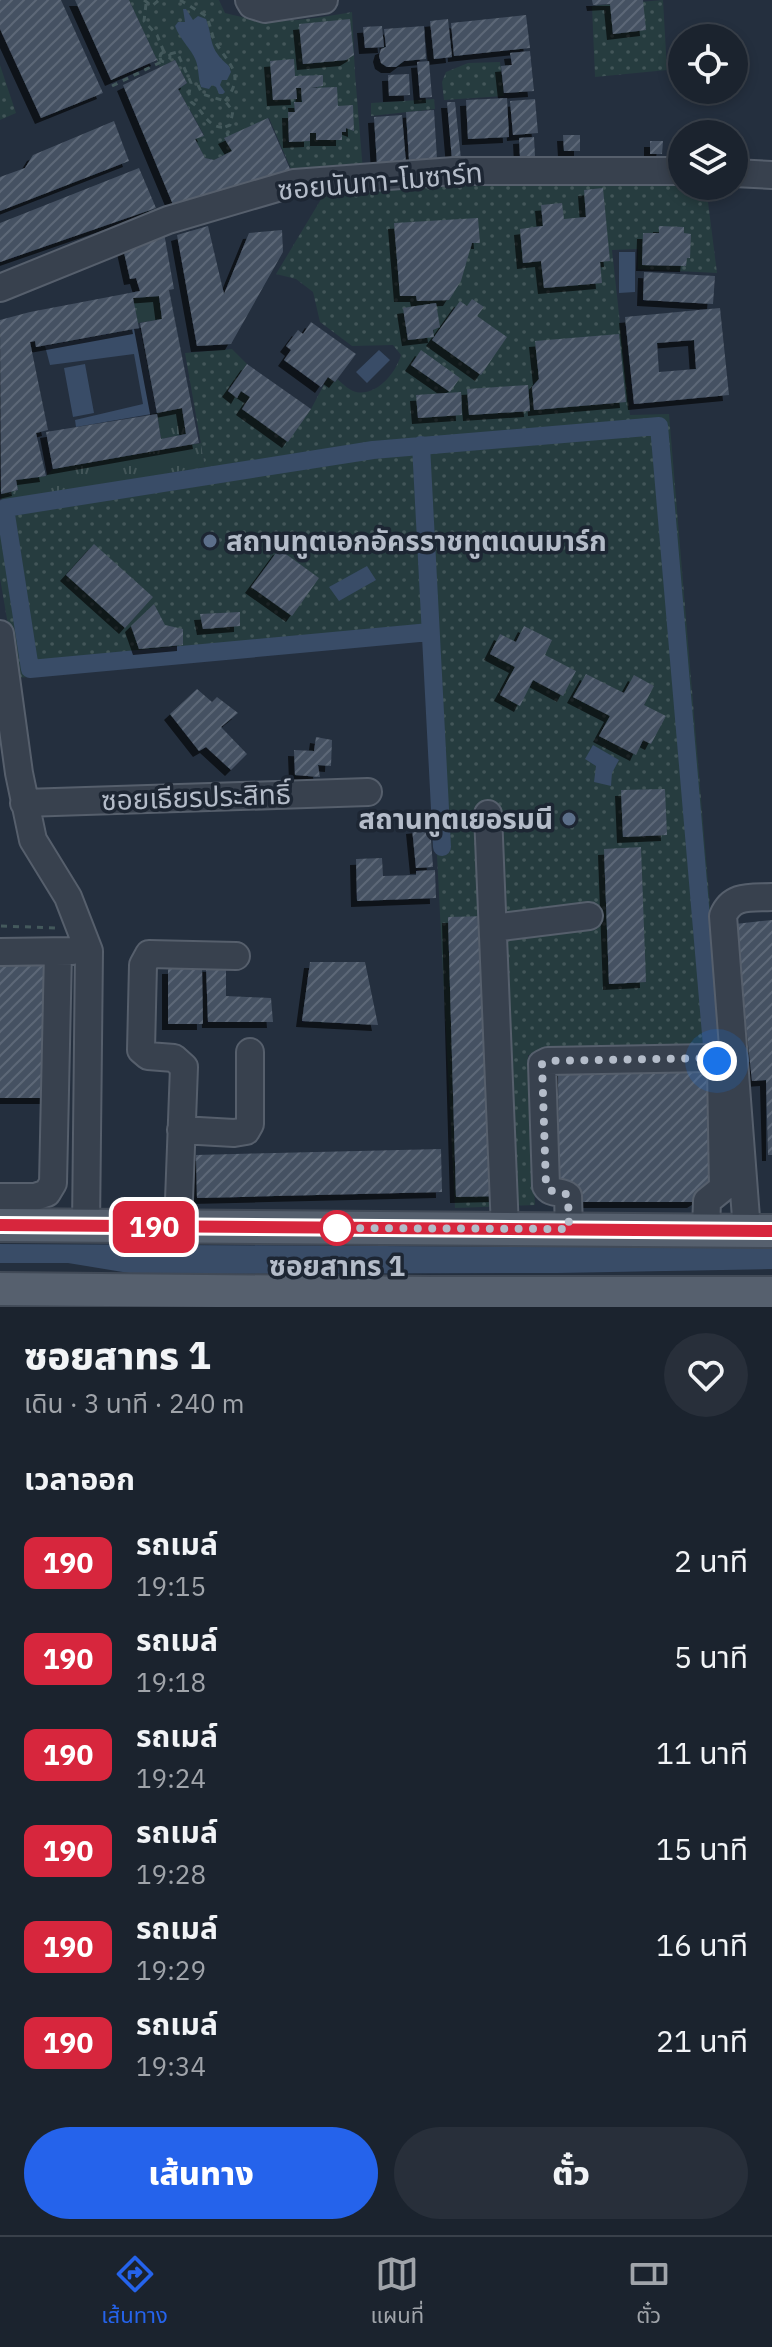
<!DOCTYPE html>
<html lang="th">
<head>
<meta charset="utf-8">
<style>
	:root { --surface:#1b232e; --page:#282f3a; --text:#f1f3f6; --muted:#a0a4aa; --line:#39404a; --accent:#2563eb }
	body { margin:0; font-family:"IBM Plex Sans","Noto Sans Thai",sans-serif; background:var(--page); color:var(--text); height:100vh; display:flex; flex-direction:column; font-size:30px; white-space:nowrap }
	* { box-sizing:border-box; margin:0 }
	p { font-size:26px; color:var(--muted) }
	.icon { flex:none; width:44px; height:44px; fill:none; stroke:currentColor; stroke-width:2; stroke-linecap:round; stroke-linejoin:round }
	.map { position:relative; height:1307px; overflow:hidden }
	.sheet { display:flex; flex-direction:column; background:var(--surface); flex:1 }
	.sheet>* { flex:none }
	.badge { padding:0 16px; border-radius:12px; font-size:28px; line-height:52px }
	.controls { position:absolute; left:668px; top:24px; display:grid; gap:16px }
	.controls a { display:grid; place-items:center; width:80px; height:80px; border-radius:50%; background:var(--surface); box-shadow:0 4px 12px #0003,0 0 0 2px var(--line); font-size:40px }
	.you { position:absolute; width:40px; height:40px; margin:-20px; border:6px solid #fff; border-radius:50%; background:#1a73e8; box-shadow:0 0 0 12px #1a73e833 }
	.map>.badge { position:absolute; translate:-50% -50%; box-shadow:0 0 0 4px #fff }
	h2 { padding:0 24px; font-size:30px; line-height:72px }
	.round { display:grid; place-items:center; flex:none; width:84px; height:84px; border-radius:42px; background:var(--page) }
	.headline { display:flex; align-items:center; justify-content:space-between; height:136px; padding:0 24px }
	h1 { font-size:38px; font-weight:800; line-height:60px }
	.button { display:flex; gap:16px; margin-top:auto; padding:16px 24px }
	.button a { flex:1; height:92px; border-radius:48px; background:var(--accent); color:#fff; font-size:32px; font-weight:800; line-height:92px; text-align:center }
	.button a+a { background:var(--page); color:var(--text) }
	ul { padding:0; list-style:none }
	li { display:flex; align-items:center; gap:24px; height:96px; padding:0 24px }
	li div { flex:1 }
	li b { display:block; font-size:30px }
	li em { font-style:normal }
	li .badge { min-width:88px; font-weight:700; text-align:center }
	.tabs { display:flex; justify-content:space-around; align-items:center; height:112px; border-top:2px solid var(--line); background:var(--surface); font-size:22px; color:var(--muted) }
	.tabs a { display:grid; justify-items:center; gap:4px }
	.tabs .current { color:var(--accent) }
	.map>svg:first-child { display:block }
	.grass { fill:url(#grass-tufts) }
	.garden { fill:url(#garden-dots) }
	.water { fill:#394c67 }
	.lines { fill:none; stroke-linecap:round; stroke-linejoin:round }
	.canal { stroke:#394c67; stroke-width:18 }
	.building { fill:url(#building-hatch); fill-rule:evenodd; filter:url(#shadow) }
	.minor-casing { stroke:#565f6c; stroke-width:30 }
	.major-casing { stroke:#414a57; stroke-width:36 }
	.path { stroke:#44595c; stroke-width:3; stroke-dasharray:6 6; stroke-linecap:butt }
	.minor { stroke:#38414e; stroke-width:26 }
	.major { stroke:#56606e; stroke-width:32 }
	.line-casing { stroke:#fff; stroke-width:18 }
	.line { stroke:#d7263d; stroke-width:12 }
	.walk { stroke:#b4bcc9; stroke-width:8; stroke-dasharray:0 14.4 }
	.service-dot { fill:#5c6f8a; stroke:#1d2633; stroke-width:3 }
	.stop-dot { fill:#fff; stroke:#d7263d; stroke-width:4 }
	.labels { text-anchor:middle; stroke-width:7; stroke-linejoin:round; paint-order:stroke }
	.street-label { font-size:28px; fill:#b4bcc9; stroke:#1d2633 }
	.poi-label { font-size:28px; font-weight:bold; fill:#b4bcc9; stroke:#1d2633; text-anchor:start }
	.stop-label { font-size:28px; font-weight:bold; fill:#b4bcc9; stroke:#1d2633 }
</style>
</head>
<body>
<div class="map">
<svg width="772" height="1307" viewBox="0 0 772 1307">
	<defs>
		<pattern id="grass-tufts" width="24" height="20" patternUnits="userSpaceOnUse" patternTransform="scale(2)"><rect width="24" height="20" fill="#263c3f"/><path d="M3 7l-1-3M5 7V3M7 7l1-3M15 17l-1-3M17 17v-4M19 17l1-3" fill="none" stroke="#435659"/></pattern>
		<pattern id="garden-dots" width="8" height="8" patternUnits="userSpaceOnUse" patternTransform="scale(2)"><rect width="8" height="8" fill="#263c3f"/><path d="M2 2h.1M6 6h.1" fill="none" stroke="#435659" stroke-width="1.8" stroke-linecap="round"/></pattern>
		<pattern id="building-hatch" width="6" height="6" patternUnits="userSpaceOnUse" patternTransform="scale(2)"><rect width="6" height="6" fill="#455162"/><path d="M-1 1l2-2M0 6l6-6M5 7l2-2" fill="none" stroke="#5d6877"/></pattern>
		<filter id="shadow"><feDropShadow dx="-6" dy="6" stdDeviation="0" flood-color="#0009"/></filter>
	</defs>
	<rect width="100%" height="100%" fill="#242f3e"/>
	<path class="grass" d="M159 296 162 319 138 323 133 298Z
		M182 408 186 434 161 439 157 413Z
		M201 443 205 467 2 502 1 494 18 490 16 480 46 476 53 469Z"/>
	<path class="garden" d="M129 0H219L225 13C270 26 307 20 352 12L355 74 363 171 294 176 269 118 225 138 232 151 214 160 205 158 195 139 204 135 178 89 187 83 175 60 160 67Z
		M663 0 667 70 595 77 592 6Z
		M500 62 504 96 444 100 442 82 446 72 468 63Z
		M0 65 16 113 0 120Z
		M434 99 435 109 371 116V103Z
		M682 177V186H706L717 273 638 269V249L612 250 630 415 669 414 722 1051 528 1055 535 1205 455 1208 426 640 17 678 0 578V503L205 467 185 353 232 349 247 364 228 391 237 397 241 391 250 397 242 409 287 441 311 409 328 377 335 382 337 379C342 383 348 389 353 391 375 399 396 373 401 355L393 345 352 346 320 322 313 292 296 279 276 274 326 191 383 185Z"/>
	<path class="water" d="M183 9H186L193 20 198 16 206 19C214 40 207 47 229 66L231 72 227 80H222L220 85 225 92 223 94H219L216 87 212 85 209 89 201 87C198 78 199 70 196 61 191 48 180 40 175 26L178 22H185Z
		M619 252H635V292L619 293Z
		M140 328 157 413 76 427 75 420 143 404 134 354 50 365 45 346Z
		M379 350 390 360 367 383 356 372Z
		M85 364 94 413 73 417 64 368Z
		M367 566 376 580 339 601 329 587Z
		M593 745 619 760 612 773 611 786 594 782 596 766 585 759Z
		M772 1243V1269L558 1273 135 1274 68 1263H0V1244L556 1247Z"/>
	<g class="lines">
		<path class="canal" d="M421 445 442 847
			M430 632 30 669 5 508 373 450 659 426 712 1046"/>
	</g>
	<path class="building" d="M0 0H61L103 93 41 118 0 29Z
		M75 0H129L157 60 111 80Z
		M592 0H643L646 30 613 34 610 4 593 5Z
		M526 15 530 48 454 56 451 23Z
		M350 19 354 55 346 60 303 64 299 24Z
		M448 19 452 57 434 59 430 21Z
		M382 26 384 47 365 48 363 27Z
		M424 26 426 59 404 61 396 67H387L381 63 379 56 381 49 386 47 384 29Z
		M530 51 534 91 504 93 501 66 512 65 510 53Z
		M294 59 295 76 323 75V86L311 88 337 87 338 106 353 105 354 131 346 128V132H342V140H316V133H310V141L289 142 288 112H295L294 102H302L301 88H296L297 99 273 100 270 61Z
		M175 60 187 83 178 89 204 136 195 139 205 158 214 160 232 151 224 138 268 118 290 169 265 181 258 179 174 207 123 85Z
		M429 61 432 97 420 98 417 62Z
		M409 74 410 95 389 96 388 75Z
		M507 98 509 137 468 139 466 100Z
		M535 99 538 133 513 135 510 101Z
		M447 102H455L461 159 452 160Z
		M434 110 437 159 409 160 406 112Z
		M402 115 406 163 377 165 374 117Z
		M114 121 129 161 0 211V177L25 168 33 155Z
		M563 135H580V151H564Z
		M534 137 535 156 520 157 519 138Z
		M650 141H663L662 154H650Z
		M139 168 156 208 0 262V223Z
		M603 188 610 261 600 262 602 283 544 288 541 261 523 263 520 229 543 226 541 205 562 203 564 219 586 217 584 190Z
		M478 218 480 243H472L461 281 449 300 417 301 416 296H400L394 223Z
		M208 226 224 294 249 233 282 230 283 252 231 344 197 346 177 235Z
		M659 226 684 227V233L691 234 690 258H687L686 266 642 265 643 233H659Z
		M164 233 174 289 169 290 199 443 53 469 46 432 157 414 161 439 186 434 182 408 157 413 140 323 162 319 159 296 133 298 139 328 36 347 35 341 30 342 48 430 36 433 46 476 16 480 18 490 1 494 0 320 30 312 140 291 136 278 130 279 123 248Z
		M644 272 715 276 713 304 643 300Z
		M472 299 484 307 477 316 507 337 481 375 432 340 460 301 467 306Z
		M436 303 440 327 433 330 434 337 408 340 403 308Z
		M720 308 729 395 634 404 625 317ZM694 340 696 369 659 372 657 343Z
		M311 322 356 354 335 382 328 377 321 387 284 360 291 350 286 346 298 330 303 334Z
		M619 334 626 402 534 410 532 387 539 379 535 341Z
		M421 350 460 378 450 392 411 365Z
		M247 364 311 409 288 442 242 409 250 397 241 391 237 398 228 391Z
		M528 385 530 411 469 415 467 389Z
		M461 392 462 415 418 418 416 395Z
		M94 544 153 597 125 628 66 575Z
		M279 549 319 578 292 616 251 587Z
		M154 604 165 625 183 629V645L139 649 131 626Z
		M240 612V626L203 629 200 614Z
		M524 626 552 640 545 655 576 671 563 696 533 680 520 706 500 695 515 667 490 654 500 634 516 642Z
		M586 674 624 693 634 675 654 686 644 705 666 716 651 744 643 740 636 755 599 736 610 716 573 697Z
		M197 689 212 702 217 697 238 713 221 727 247 754 231 770 206 747 199 751 170 714Z
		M316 737 332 740 331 766 318 765 320 777 295 775 294 750 314 751Z
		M665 789 667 835 623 837 621 790Z
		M430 826 433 867 416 868 412 828Z
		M641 847 646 982 609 984 604 849Z
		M382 858 383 876 416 875V871L435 870 436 898 357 901 356 859Z
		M488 916 499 1196 456 1197 448 917Z
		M772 920V1155H768L766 1080 752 1081 735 924Z
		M46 960 47 1098H0V961Z
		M310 962H365L378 1025 302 1021Z
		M206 966H226V996L271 998 273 1022H208Z
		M168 968H202L203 1024H168Z
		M710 1065 718 1178 701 1197 693 1202H582L559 1183 558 1070Z
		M441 1149 442 1192 197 1198 196 1155Z"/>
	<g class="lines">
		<defs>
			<path id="minor" d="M249 0 252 5 265 9 324 0
				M734 173 772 175
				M0 288 168 220 294 183 454 171H682
				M0 634 19 773 33 840 68 897 89 951 86 1227
				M24 803 368 792
				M488 814 505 1229
				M493 928 589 916
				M0 952 72 951
				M181 1130 234 1133 246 1131 250 1124V1052
				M0 1197H35L47 1193 53 1183 58 952
				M178 1227 184 1067 174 1058 148 1056 141 1050 143 965 149 954 236 956
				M569 1229 568 1196C561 1190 551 1195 546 1186L542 1064 548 1061 708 1058 717 1061 721 1067 723 1188 707 1201 706 1230
				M747 1231 723 916C732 894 751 898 772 897"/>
			<path id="major" d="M0 1225 772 1231
				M0 1289 431 1293H772"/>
		</defs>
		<use href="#minor" class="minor-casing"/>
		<use href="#major" class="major-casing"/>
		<path class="path" d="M144 0 152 6 159 0
			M180 0 206 16C211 25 211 36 217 45 231 66 245 76 225 101
			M146 4 144 21 157 35 164 52
			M160 57a5 5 0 1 1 10 0a5 5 0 1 1-10 0Z
			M170 54 177 52 191 83 189 94 191 102C204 110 207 129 225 127
			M198 85 202 94 225 101 233 111 230 125 225 127 228 136
			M112 86 163 61
			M1 926 57 928"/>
		<use href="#minor" class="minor"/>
		<use href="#major" class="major"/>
	</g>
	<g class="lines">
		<defs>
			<path id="line" d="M0 1225 772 1231"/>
		</defs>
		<use href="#line" class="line-casing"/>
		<use href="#line" class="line"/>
		<path class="walk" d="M337 1228H327L569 1229 568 1196C562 1189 551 1195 546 1186L542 1064 548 1061 708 1058 717 1061"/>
	</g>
	<g class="service-dot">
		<circle cx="210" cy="541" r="8"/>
		<circle cx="569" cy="819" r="8"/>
	</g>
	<circle class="stop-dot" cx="337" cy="1228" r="16"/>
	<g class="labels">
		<g class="street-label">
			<text transform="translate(380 181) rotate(-5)" y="10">ซอยนันทา-โมซาร์ท</text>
			<text transform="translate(196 797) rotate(-2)" y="10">ซอยเธียรประสิทธิ์</text>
		</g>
		<g class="poi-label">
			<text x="226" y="551">สถานทูตเอกอัครราชทูตเดนมาร์ก</text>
			<text x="553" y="829" text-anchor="end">สถานทูตเยอรมนี</text>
		</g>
		<g class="stop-label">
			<text x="337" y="1276">ซอยสาทร 1</text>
		</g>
	</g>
</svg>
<div class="controls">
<a><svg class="icon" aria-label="locate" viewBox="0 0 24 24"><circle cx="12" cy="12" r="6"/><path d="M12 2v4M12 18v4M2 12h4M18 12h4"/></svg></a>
<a><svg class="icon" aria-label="layers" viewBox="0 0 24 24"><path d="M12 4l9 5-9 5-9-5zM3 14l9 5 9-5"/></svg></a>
</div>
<div class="you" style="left:717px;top:1061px"></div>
<b class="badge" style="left:154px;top:1227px;background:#d7263d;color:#fff">190</b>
</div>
<section class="sheet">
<div class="headline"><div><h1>ซอยสาทร 1</h1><p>เดิน · 3 นาที · 240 m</p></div><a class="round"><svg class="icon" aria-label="heart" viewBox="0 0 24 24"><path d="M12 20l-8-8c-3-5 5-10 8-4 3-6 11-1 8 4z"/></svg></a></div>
<h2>เวลาออก</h2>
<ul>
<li><span class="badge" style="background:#d7263d;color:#fff">190</span><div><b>รถเมล์</b><p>19:15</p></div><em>2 นาที</em></li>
<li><span class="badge" style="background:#d7263d;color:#fff">190</span><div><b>รถเมล์</b><p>19:18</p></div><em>5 นาที</em></li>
<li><span class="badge" style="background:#d7263d;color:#fff">190</span><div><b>รถเมล์</b><p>19:24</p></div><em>11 นาที</em></li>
<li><span class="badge" style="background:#d7263d;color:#fff">190</span><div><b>รถเมล์</b><p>19:28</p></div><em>15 นาที</em></li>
<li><span class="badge" style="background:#d7263d;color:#fff">190</span><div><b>รถเมล์</b><p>19:29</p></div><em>16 นาที</em></li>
<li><span class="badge" style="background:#d7263d;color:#fff">190</span><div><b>รถเมล์</b><p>19:34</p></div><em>21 นาที</em></li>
</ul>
<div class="button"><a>เส้นทาง</a><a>ตั๋ว</a></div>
</section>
<nav class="tabs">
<a class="current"><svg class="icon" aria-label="directions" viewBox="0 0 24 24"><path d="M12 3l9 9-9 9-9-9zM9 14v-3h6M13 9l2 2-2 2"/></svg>เส้นทาง</a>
<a><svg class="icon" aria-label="map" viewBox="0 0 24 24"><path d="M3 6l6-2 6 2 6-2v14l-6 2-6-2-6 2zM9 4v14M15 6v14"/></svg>แผนที่</a>
<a><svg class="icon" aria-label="tickets" viewBox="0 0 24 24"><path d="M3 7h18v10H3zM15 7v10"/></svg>ตั๋ว</a>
</nav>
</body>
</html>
